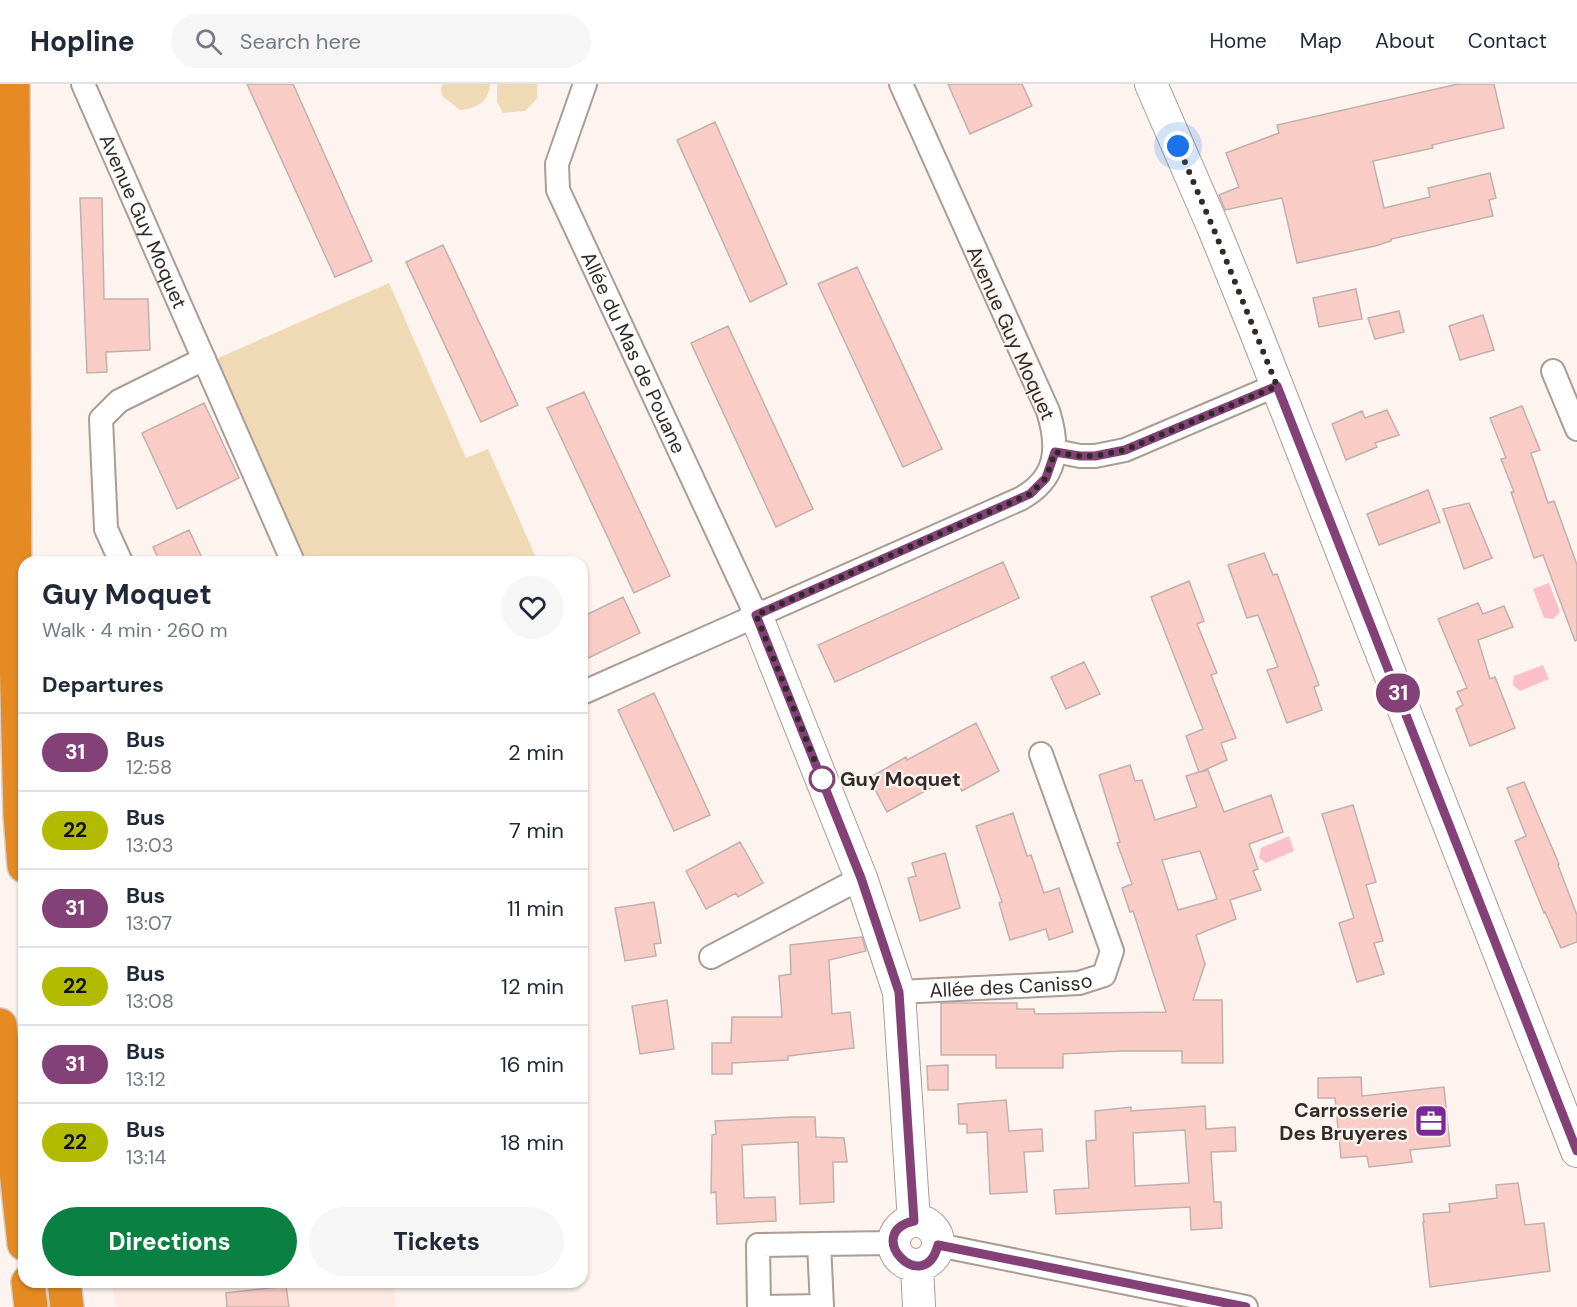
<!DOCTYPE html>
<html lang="en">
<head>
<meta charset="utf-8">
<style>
	:root { --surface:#fff; --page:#f6f6f7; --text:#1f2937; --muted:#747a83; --line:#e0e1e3; --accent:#0b8043 }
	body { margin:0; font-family:"DM Sans",sans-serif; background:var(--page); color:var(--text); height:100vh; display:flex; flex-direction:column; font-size:22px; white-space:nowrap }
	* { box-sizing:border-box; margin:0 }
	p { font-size:20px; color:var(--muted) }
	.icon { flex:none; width:33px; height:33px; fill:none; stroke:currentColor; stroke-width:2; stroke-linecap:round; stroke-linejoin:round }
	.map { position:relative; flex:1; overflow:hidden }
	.drawer { position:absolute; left:18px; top:472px; width:570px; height:732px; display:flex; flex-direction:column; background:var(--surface); border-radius:18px; box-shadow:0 2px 4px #0004 }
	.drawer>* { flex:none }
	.badge { padding:0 12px; border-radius:20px; font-size:21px; line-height:39px }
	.you { position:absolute; width:30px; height:30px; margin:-15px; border:4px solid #fff; border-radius:50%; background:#1a73e8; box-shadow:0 0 0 9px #1a73e833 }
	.map>.badge { position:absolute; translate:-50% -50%; box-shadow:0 0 0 3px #fff }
	h2 { padding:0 24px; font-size:22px; line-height:54px }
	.round { display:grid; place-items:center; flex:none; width:63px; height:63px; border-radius:32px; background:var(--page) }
	.headline { display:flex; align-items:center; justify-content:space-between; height:102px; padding:0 24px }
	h1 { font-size:28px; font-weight:800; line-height:45px }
	.button { display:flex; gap:12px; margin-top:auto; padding:12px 24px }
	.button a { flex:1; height:69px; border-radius:36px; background:var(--accent); color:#fff; font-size:24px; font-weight:800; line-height:69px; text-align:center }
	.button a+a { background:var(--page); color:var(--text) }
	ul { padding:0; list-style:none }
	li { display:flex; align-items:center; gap:18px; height:78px; padding:0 24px; border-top:2px solid var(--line) }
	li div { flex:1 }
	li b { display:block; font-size:22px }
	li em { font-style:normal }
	li .badge { min-width:66px; font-weight:700; text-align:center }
	header { display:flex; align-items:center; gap:36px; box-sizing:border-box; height:84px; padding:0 30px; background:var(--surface); border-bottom:2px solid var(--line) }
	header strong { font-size:28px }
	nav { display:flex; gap:33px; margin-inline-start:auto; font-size:21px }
	.search { width:420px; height:54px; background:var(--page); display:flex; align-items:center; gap:15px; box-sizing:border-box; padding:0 21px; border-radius:33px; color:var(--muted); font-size:22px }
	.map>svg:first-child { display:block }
	.built { fill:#feeae2 }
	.green { fill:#f0dab5 }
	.water { fill:#fbc0c9 }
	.building { fill:#f9ccc6; stroke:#c1b1ae; stroke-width:1.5; fill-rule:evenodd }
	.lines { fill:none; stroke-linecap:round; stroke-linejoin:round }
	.street-casing { stroke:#ab9c96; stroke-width:26 }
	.secondary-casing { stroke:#ab9c96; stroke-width:34 }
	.highway-casing { stroke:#d2d0d0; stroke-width:36 }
	.street { stroke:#fff; stroke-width:22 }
	.secondary { stroke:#fff; stroke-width:32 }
	.highway { stroke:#e68b23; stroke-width:33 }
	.line-casing { stroke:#fff; stroke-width:14 }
	.line { stroke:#844177; stroke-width:9 }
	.walk { stroke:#312b28; stroke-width:6; stroke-dasharray:0 10.8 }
	.stop-dot { fill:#fff; stroke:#844177; stroke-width:3 }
	.labels { text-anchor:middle; stroke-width:4.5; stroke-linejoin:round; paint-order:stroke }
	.street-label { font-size:20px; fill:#312b28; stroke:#fdf4ef }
	.stop-label { font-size:20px; font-weight:bold; fill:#312b28; stroke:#fdf4ef; text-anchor:start }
	.poi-label { font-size:20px; font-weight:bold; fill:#312b28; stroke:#fdf4ef; text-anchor:end }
</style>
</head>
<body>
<header>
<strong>Hopline</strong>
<div class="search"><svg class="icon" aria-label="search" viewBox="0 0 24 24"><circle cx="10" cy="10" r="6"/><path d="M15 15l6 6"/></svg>Search here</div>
<nav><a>Home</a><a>Map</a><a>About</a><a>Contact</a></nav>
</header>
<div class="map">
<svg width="1577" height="1223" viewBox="0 0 1577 1223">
	<rect width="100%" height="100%" fill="#fdf4ef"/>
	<path class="built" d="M112 1199H394L396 1223H116Z"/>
	<path class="green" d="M443 0H490V1C488 18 476 25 460 26L442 12 441 3Z
		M497 0H537V15L525 27 503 29 497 18Z
		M389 199 466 374 488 365 538 478H306L216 275Z"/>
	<path class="water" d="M1549 499 1560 528 1553 535 1544 534 1533 505Z
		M1543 581 1549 595 1520 607 1513 601 1514 592Z
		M1289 752 1294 767 1266 779 1259 774 1261 764Z"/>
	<path class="building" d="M247 0H293L372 177 335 193Z
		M948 0H1022L1032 22 970 50Z
		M1458 0H1494L1504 44 1432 61 1433 64 1373 77 1384 124 1430 113 1428 104 1490 89 1496 114 1489 116 1493 132 1391 155V157L1375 162 1297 179 1282 114 1225 126 1219 111 1239 103 1226 69 1279 49 1277 41Z
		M715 38 787 200 750 218 677 56Z
		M80 114H102L104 215H148L150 266 106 268 107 288 87 289Z
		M443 161 518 321 481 338 406 178Z
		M857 183 942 365 903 383 818 200Z
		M1356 205 1362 235 1319 243 1313 214Z
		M1399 227 1404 248 1375 255 1368 234Z
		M1483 231 1494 266 1460 276 1449 242Z
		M728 242 813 425 776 443 691 259Z
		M584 308 670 492 634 509 547 324Z
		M204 319 239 394 177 425 142 349Z
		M1522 322 1540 366 1531 369 1548 419 1554 417 1577 481V556L1575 557 1543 471 1534 474 1511 408H1514L1501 375 1506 374 1490 334Z
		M1387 326 1399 351 1375 359 1377 363 1346 376 1332 340 1362 327 1365 334Z
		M1428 406 1440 438 1379 461 1367 430Z
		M1469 419 1492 474 1464 485 1443 425Z
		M189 446 204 478H160L153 463Z
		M1264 469 1273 491 1277 490 1319 601 1314 603 1322 626 1287 639 1267 586 1278 583 1258 531 1247 534 1228 481Z
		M1003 478 1019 514 835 598 818 561Z
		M1189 497 1204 537 1197 540 1217 589 1211 591 1236 654 1221 659 1227 676 1200 688 1208 686 1224 728 1271 711 1283 748 1249 760 1258 785 1253 787 1261 806 1230 816 1236 835 1196 851 1205 880 1193 916H1222L1223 979H1182V967H1122L1063 970V984H996V971H941V919H1017V925H1034L1035 930 1166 928 1133 827 1130 828 1122 804 1132 800 1117 759 1120 758 1099 691 1130 681 1135 697 1142 696 1155 736 1197 723 1186 692 1199 688 1186 652 1203 645 1151 513ZM1200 767 1217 815 1178 826 1162 776Z
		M623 513 640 549 582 577V533Z
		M1478 519 1483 530 1504 522 1513 543 1478 556 1490 595 1495 593 1515 644 1470 662 1456 625 1463 621 1457 608 1467 604 1438 535Z
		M1084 578 1100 610 1066 625 1051 593Z
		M654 609 710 731 674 747 618 626Z
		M976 639 999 687 962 707 954 691 887 728 869 694 906 673 907 676Z
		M1524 698 1559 780 1558 781 1577 831V858L1561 864 1545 828 1544 829 1515 757 1526 752 1507 704Z
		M1353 721 1376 798 1366 801 1383 857 1374 859 1384 890 1357 898 1339 839 1354 834 1322 730Z
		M1013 729 1027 772 1031 771 1044 809 1059 804 1073 848 1049 856 1046 845 1010 856 999 819 1002 818 976 742Z
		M740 758 763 799 738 813 736 809 706 825 686 787Z
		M945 769 960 824 920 837 908 794 916 792 912 779Z
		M654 818 661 859 654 860 656 872 625 877 615 824Z
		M862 853 866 867 829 876 832 930 850 928 854 964 788 972V976L732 979V990H712V959H731L732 933H782L779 892 791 890 790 861Z
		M667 916 674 965 640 970 632 922Z
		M948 981V1006H928L927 982Z
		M1361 993 1362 1012 1444 1003 1450 1062 1410 1066 1412 1078 1369 1083 1367 1072 1341 1074 1335 1014H1318V994Z
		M1006 1016 1009 1047 1042 1045 1043 1067 1024 1068 1027 1108 990 1110 987 1048 967 1049V1040H959L958 1020Z
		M1205 1022 1206 1045 1235 1043 1236 1067 1211 1068 1214 1118H1221L1222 1144 1191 1146 1190 1123 1056 1130 1054 1106 1089 1104 1086 1057 1096 1056 1095 1027 1131 1023V1027ZM1185 1046 1189 1099 1135 1102 1133 1049Z
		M793 1033H815L816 1053 844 1054 847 1078H833L834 1118 800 1120 798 1058 742 1061 744 1114 775 1113 776 1137 717 1140 716 1108 711 1109 712 1051 716 1050 715 1037Z
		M1518 1099 1525 1141 1544 1139 1550 1187 1430 1203 1423 1138H1424L1423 1130 1450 1128 1449 1120 1497 1114 1496 1101Z
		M286 1202 289 1223H227L226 1209Z"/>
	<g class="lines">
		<defs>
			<g id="street">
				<path id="s1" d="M83 0 293 478"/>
				<path id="s2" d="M585 0 557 80 558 106 756 531"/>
				<path d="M1553 287 1577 345"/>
				<path d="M1055 367 1080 372H1095L1125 366 1277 301"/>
				<path d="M121 478 106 445 101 335 119 317 204 275"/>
				<path d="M582 609 1020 415C1057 395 1060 365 1048 327L901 0"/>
				<path d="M711 873 861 794"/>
				<path id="s3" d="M899 908 1079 899 1104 891 1112 867 1041 670"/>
				<path d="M819 1160 758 1161 759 1223 822 1222 819 1160 894 1159"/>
				<path d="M938 1161 1246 1223"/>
			</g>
			<path id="secondary" d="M1151 0 1214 145 1255 246 1577 1067
				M756 531 861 794 899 908 914 1137
				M894 1159a22 22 0 1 1 44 0a22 22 0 1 1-44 0Z
				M917 1181 919 1223"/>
			<path id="highway" d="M13 0 15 529 20 731 24 782
				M0 941 24 1160
				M28 1198 31 1223
				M64 1198 67 1223"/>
		</defs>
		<use href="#street" class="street-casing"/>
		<use href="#secondary" class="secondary-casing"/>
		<use href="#highway" class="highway-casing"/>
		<use href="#street" class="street"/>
		<use href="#secondary" class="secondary"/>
		<use href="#highway" class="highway"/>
	</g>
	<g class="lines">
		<defs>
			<path id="line" d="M1246 1223 938 1161C924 1215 861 1149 914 1137L899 908 861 794 756 531 1030 410 1046 394 1055 368 1080 372H1095L1125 366 1277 302 1577 1067"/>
		</defs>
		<use href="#line" class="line-casing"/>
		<use href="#line" class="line"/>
		<path class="walk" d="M822 695 756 531 1030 410 1046 394 1055 368 1080 372H1095L1125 366 1277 302 1214 146 1178 62"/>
	</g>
	<defs>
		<symbol id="office-square" viewBox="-11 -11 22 22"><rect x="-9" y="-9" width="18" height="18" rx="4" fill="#792898" stroke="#fdf4ef"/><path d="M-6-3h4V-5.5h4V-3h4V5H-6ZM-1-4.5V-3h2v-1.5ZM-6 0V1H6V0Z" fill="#fff"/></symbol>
	</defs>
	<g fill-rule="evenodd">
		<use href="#office-square" x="1412" y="1018" width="38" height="38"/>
	</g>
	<circle class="stop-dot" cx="822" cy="695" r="12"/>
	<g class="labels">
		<g class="street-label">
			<text dy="7" stroke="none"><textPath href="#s1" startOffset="150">Avenue Guy Moquet</textPath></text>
			<text transform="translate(1011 249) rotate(66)" y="7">Avenue Guy Moquet</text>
			<text dy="7" stroke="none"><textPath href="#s2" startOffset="290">Allée du Mas de Pouane</textPath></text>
			<text dy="7" stroke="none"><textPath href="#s3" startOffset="112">Allée des Canisso</textPath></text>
		</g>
		<g class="stop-label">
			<text x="840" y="702">Guy Moquet</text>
		</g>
		<g class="poi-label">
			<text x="1408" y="1033">Carrosserie<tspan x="1408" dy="23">Des Bruyeres</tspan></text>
		</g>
	</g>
</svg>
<div class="you" style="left:1178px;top:62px"></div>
<b class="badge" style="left:1398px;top:609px;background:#844177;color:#fff">31</b>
<section class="drawer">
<div class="headline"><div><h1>Guy Moquet</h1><p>Walk · 4 min · 260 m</p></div><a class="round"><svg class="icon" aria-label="heart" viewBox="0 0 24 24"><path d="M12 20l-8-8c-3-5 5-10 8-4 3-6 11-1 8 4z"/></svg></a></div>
<h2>Departures</h2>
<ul>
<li><span class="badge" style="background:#844177;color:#fff">31</span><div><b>Bus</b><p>12:58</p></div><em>2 min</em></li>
<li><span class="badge" style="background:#b2bb00;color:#111">22</span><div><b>Bus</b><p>13:03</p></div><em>7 min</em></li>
<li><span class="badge" style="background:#844177;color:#fff">31</span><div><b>Bus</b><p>13:07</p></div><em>11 min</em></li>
<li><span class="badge" style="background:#b2bb00;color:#111">22</span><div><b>Bus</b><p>13:08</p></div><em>12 min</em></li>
<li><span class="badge" style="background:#844177;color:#fff">31</span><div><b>Bus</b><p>13:12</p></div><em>16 min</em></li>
<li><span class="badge" style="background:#b2bb00;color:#111">22</span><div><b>Bus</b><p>13:14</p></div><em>18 min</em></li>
</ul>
<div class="button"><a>Directions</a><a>Tickets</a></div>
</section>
</div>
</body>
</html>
